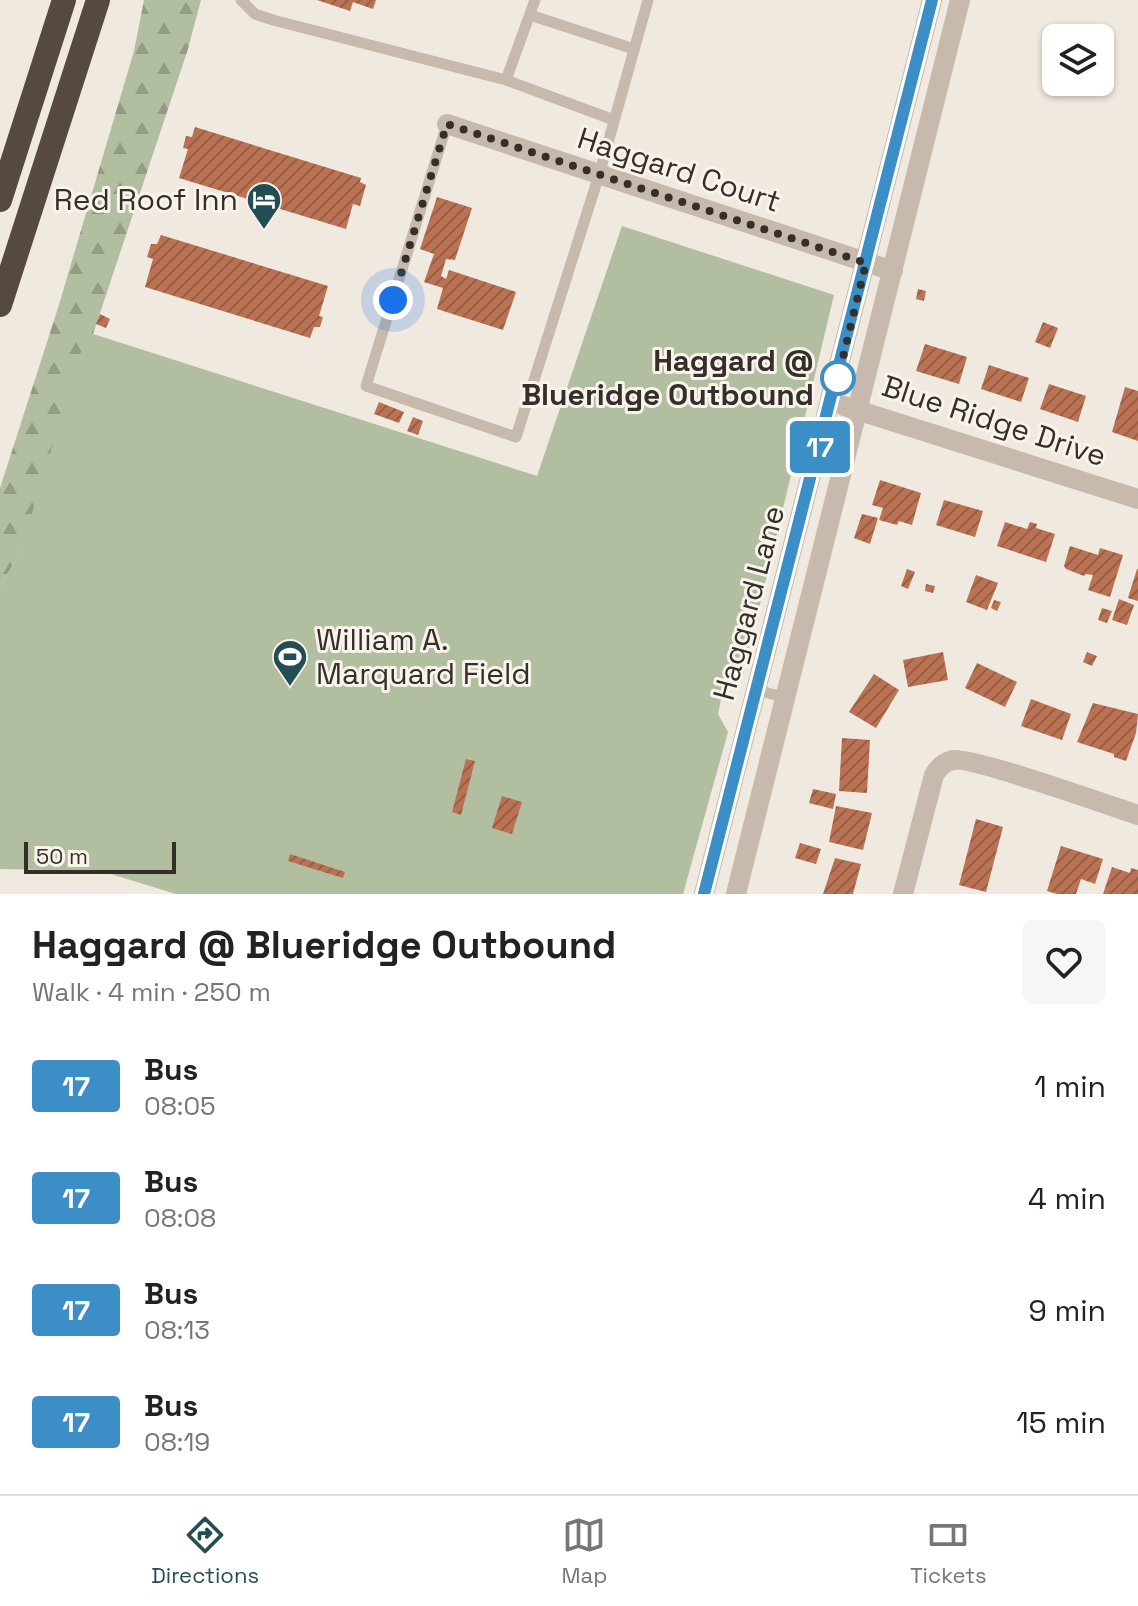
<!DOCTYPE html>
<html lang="en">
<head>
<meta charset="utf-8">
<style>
	:root { --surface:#fff; --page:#f6f6f6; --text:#222; --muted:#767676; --line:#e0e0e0; --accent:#234d54 }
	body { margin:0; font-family:"Space Grotesk",sans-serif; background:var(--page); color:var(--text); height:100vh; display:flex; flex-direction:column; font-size:30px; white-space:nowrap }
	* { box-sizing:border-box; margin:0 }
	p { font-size:26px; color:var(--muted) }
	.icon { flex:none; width:44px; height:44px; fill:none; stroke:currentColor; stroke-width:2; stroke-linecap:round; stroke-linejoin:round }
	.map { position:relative; height:894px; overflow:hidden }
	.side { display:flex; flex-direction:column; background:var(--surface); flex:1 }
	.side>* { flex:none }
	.badge { padding:0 16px; border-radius:6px; font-size:28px; line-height:52px }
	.fabs { position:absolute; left:1042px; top:24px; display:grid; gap:16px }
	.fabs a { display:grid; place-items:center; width:72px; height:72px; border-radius:12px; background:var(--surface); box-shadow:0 2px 6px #0004; font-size:40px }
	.scale { position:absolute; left:24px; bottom:20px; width:152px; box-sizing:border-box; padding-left:8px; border:4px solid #362e2a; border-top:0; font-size:22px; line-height:28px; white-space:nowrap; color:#362e2a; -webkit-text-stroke:6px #f8f3eb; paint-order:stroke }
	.you { position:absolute; width:40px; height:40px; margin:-20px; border:6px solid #fff; border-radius:50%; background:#1a73e8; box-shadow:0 0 0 12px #1a73e833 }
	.map>.badge { position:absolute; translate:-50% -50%; box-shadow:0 0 0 4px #fff }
	.round { display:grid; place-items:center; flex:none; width:84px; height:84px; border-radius:12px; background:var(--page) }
	.headline { display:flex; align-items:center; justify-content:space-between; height:136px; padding:0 32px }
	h1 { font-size:38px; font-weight:800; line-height:60px }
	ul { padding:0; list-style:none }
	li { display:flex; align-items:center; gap:24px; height:112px; padding:0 32px }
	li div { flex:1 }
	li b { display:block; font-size:30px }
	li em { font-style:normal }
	li .badge { min-width:88px; font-weight:700; text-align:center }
	.dock { display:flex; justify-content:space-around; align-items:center; height:112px; border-top:2px solid var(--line); background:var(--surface); font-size:22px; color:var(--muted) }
	.dock a { display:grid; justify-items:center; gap:4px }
	.dock .active { color:var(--accent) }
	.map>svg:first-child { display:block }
	.forest { fill:url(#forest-firs) }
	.park { fill:#b2bea0 }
	.building { fill:url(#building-hatch) }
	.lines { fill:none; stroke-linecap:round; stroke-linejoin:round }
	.service { stroke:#c7baac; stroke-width:11 }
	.minor { stroke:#c7baac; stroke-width:20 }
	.motorway { stroke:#564942; stroke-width:24 }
	.line-casing { stroke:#fff; stroke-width:18 }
	.line { stroke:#3c8fc6; stroke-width:12 }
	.walk { stroke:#362e2a; stroke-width:8; stroke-dasharray:0 14.4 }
	.stop-dot { fill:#fff; stroke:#3c8fc6; stroke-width:4 }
	.labels { text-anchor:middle; stroke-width:6; stroke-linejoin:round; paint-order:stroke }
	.street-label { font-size:30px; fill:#362e2a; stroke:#f8f3eb }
	.poi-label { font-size:30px; fill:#362e2a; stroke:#f8f3eb; text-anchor:end }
	.stop-label { font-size:30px; font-weight:bold; fill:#362e2a; stroke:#f8f3eb; text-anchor:end }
</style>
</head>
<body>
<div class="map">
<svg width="1138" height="894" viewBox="0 0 1138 894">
	<defs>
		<pattern id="forest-firs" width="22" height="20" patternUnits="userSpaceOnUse" patternTransform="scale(2)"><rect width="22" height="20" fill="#b2bea0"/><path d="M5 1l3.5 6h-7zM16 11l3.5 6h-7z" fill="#929b83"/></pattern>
		<pattern id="building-hatch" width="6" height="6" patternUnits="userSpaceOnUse" patternTransform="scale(2)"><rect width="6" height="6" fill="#ba7253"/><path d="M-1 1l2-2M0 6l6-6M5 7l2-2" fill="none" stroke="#985e45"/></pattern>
	</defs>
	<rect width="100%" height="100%" fill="#f0e9df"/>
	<path class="forest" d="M144 0H201L188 49 19 556 0 585V488L58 308 134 51Z"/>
	<path class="park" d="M622 226 834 295 742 680 723 690 718 714 728 732 683 894H176L101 871 0 869V585L19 556 87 332 537 476Z"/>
	<path class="building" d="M317 0H376L373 9 353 2 350 11Z
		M195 127 361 178 360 182 366 185 360 206 353 204 346 229 179 178 188 149 183 148 186 136 192 137Z
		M437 197 472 208 455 260 446 259 441 276 446 279 449 270 516 292 503 330 437 309 443 288 424 282 434 254 420 249Z
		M161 235 328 286 319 316 323 317 320 327H314L310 338 145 287 153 259 147 257 151 244H157Z
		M918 289 926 291 924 301 916 299Z
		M100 314 110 319 106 328 96 324Z
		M1043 322 1058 328 1050 348 1035 342Z
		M925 344 967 357 959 384 916 371Z
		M989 365 1029 378 1021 402 981 389Z
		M1049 384 1086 396 1078 422 1040 409Z
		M1125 387 1138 391V441L1112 432Z
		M379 402 404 412 399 423 374 414Z
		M413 417 423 421 418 435 407 431Z
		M880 480 921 493 912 525 899 521 897 525 879 520 883 508 872 505Z
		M944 500 983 511 975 537 936 525Z
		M862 514 878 518 870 544 854 538Z
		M1005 522 1027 529 1030 522 1037 524 1036 528 1055 534 1046 562 997 546Z
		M1070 546 1098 555 1100 548 1123 555 1110 597 1088 590 1093 575 1086 574 1084 576 1066 569 1064 566Z
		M907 569 915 572 908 589 901 586Z
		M1137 569H1138V601L1128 598Z
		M976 575 998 583 987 610 966 602Z
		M926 584 935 586 933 593 925 591Z
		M1119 599 1134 605 1127 625 1112 620Z
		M994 600 1001 602 997 611 991 608Z
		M1102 608 1112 611 1107 623 1098 620Z
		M943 652 948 680 908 687 903 660Z
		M1087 652 1097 656 1092 666 1083 662Z
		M977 663 1017 682 1005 707 965 688Z
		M874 674 899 690 876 728 849 712Z
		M1031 699 1071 714 1062 740 1021 726Z
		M1093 703 1138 714 1136 733 1126 761 1114 757V754L1077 742Z
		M842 738 870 740 867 793 839 791Z
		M466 759 475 761 461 815 452 812Z
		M813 789 836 794 833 809 809 803Z
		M502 796 522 802 512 834 492 828Z
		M836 806 872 813 863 850 829 842Z
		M976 819 1003 827 986 892 959 885Z
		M800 843 821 849 816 864 795 858Z
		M1061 846 1103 859 1095 884 1081 879 1076 894H1057L1047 891Z
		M290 854 345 872 343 878 288 861Z
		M835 858 861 864 853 894H823Z
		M1112 867 1130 873 1131 868 1138 870V894H1103Z"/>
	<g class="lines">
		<path class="service" d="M241 0 255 14 273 20 506 80 614 120
			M530 15 634 49
			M506 80 535 0
			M447 124 366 386 516 437 599 175 648 0
			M757 690 786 698"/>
		<path class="minor" d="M447 124 893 271
			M844 406 1138 499
			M704 894 932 0
			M736 894 960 0
			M903 894 934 775C938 768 944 762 953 760 970 756 1111 806 1138 815"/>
		<path class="motorway" d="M0 200 64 0
			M0 305 98 0"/>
	</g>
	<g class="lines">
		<defs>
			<path id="line" d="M704 894 932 0"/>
		</defs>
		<use href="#line" class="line-casing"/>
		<use href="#line" class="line"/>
		<path class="walk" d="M393 300 447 124 866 263 838 378"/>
	</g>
	<defs>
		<symbol id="hotel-pin" viewBox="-11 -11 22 30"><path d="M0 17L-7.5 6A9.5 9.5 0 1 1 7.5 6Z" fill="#234d54" stroke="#f8f3eb"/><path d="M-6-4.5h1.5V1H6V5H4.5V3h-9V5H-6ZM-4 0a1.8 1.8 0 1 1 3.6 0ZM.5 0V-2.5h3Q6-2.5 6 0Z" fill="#fff"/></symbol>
		<symbol id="stadium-pin" viewBox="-11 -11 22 30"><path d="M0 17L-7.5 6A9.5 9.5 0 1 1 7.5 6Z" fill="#234d54" stroke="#f8f3eb"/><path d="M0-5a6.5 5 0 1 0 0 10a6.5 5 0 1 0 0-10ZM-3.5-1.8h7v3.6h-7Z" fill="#fff"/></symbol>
	</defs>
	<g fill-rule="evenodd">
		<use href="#hotel-pin" x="244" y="180" width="40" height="54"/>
		<use href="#stadium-pin" x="270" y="637" width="40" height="54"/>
	</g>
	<circle class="stop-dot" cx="838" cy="378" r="16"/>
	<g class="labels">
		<g class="street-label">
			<text transform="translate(679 170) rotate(18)" y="10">Haggard Court</text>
			<text transform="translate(994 421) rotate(18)" y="10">Blue Ridge Drive</text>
			<text transform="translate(749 603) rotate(-75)" y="10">Haggard Lane</text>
		</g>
		<g class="poi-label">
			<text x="238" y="210">Red Roof Inn</text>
			<text x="316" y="650" text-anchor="start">William A.<tspan x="316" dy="34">Marquard Field</tspan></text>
		</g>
		<g class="stop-label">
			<text x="814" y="371">Haggard @<tspan x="814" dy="34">Blueridge Outbound</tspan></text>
		</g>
	</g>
</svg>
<div class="fabs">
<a><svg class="icon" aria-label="layers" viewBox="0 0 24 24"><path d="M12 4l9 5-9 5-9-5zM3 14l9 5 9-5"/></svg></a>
</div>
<div class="scale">50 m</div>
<div class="you" style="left:393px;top:300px"></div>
<b class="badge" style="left:820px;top:447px;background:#3c8fc6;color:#fff">17</b>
</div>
<section class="side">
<div class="headline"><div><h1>Haggard @ Blueridge Outbound</h1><p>Walk · 4 min · 250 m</p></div><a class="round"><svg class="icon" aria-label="heart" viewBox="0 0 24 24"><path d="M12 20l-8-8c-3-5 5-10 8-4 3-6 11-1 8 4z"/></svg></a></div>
<ul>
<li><span class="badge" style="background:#3c8fc6;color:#fff">17</span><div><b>Bus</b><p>08:05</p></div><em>1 min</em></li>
<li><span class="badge" style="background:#3c8fc6;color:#fff">17</span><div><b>Bus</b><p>08:08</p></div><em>4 min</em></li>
<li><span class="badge" style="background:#3c8fc6;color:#fff">17</span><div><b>Bus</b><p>08:13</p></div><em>9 min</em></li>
<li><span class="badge" style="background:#3c8fc6;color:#fff">17</span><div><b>Bus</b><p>08:19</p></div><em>15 min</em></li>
</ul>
</section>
<nav class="dock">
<a class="active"><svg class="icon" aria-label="directions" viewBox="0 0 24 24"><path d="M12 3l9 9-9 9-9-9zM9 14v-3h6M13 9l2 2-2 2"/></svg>Directions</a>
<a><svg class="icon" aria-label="map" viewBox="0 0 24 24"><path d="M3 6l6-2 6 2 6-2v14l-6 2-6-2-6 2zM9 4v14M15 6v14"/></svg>Map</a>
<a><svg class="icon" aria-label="tickets" viewBox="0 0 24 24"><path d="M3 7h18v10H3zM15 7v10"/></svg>Tickets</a>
</nav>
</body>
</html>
